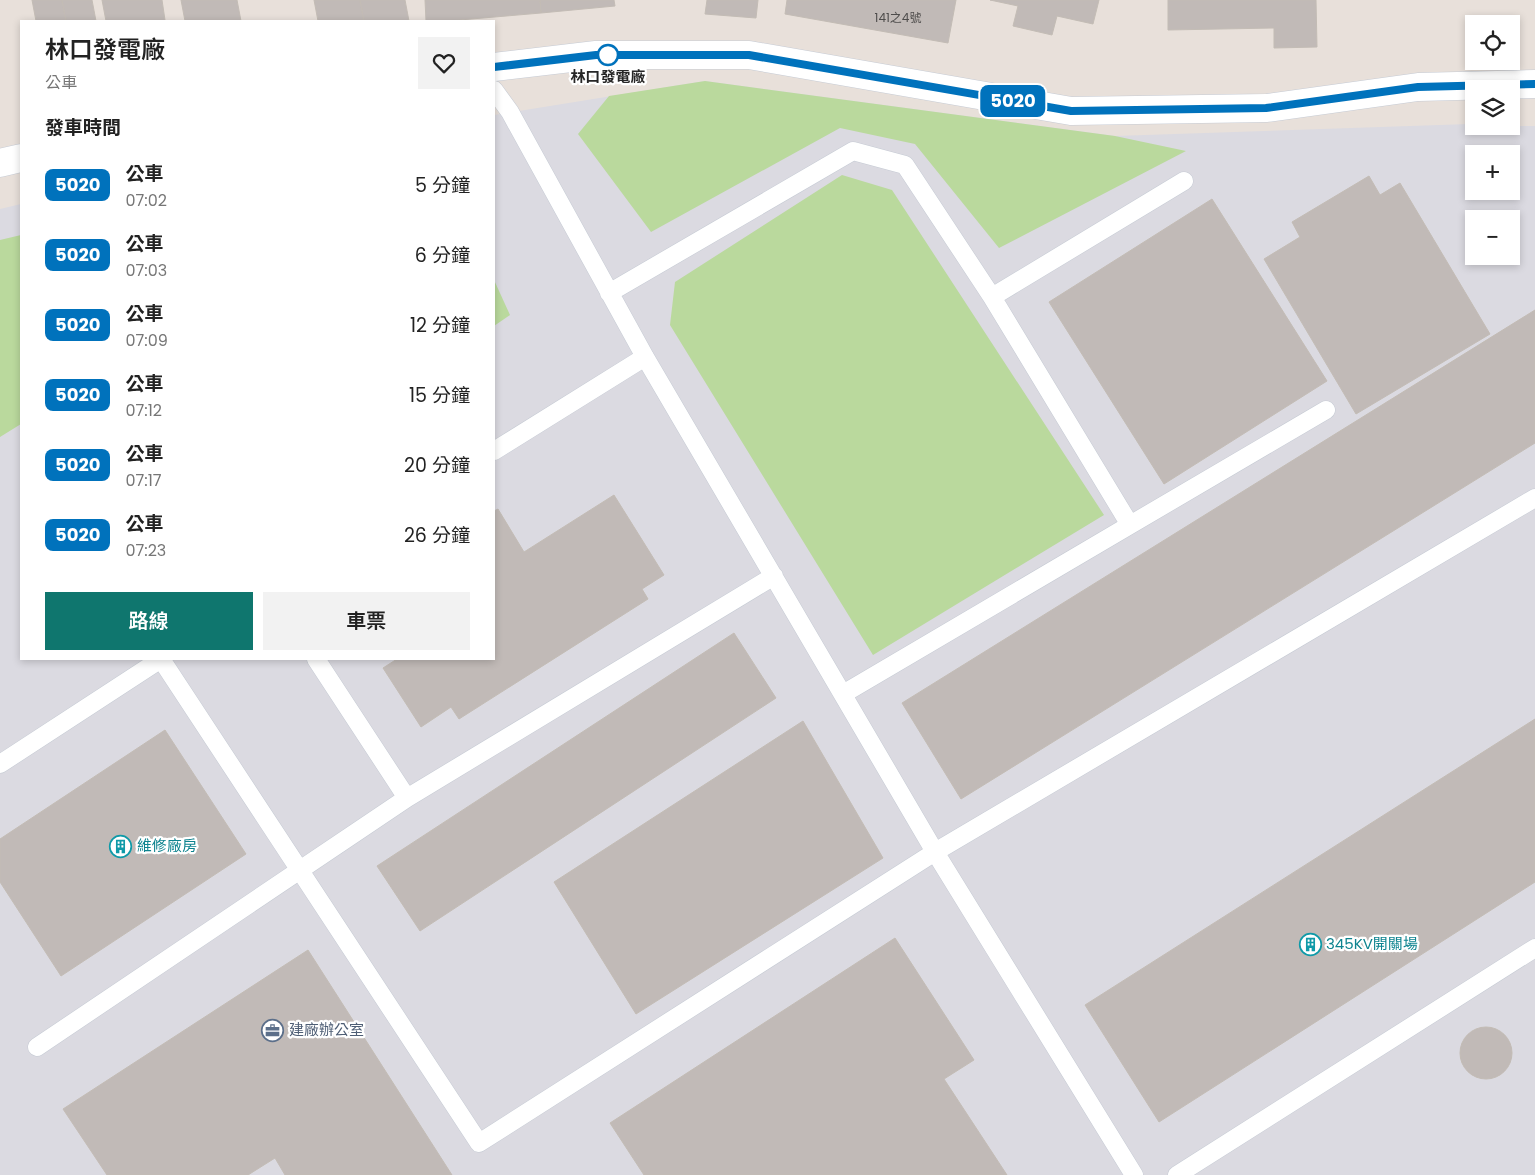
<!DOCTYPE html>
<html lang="zh-TW">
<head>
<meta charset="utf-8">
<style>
	:root { --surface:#fff; --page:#f2f2f2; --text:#222; --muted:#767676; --accent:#0f766e }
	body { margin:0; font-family:Poppins,"Noto Sans TC",sans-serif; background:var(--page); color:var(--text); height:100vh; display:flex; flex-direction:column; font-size:19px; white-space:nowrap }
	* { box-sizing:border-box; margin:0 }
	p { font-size:16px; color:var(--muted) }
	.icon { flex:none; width:28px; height:28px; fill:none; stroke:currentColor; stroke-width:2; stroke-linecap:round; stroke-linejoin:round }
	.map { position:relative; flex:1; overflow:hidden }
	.drawer { position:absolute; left:20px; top:20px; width:475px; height:640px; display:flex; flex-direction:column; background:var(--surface); border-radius:0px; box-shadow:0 2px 8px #0003 }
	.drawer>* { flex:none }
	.badge { padding:0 10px; border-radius:8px; font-size:18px; line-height:32px }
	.controls { position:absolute; left:1465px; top:15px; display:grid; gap:10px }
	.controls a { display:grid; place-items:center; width:55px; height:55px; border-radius:0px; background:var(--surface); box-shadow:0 2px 8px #0003; font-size:25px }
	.map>.badge { position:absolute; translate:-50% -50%; box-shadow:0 0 0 2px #fff }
	h2 { padding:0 25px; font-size:19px; line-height:45px }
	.round { display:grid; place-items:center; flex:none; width:52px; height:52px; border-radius:0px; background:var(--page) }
	.headline { display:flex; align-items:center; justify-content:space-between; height:85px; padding:0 25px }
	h1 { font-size:24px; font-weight:600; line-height:38px }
	.button { display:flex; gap:10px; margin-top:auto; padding:10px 25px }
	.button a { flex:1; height:58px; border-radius:0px; background:var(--accent); color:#fff; font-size:20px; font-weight:600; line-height:58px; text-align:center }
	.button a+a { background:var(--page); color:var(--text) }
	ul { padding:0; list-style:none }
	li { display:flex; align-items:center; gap:15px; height:70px; padding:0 25px }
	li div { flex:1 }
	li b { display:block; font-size:19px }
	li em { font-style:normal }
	li .badge { min-width:55px; font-weight:700; text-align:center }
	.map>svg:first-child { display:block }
	.industrial { fill:#dbdae1; fill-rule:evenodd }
	.green { fill:#bad99d }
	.building { fill:#c1bab7; stroke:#c3bcb5 }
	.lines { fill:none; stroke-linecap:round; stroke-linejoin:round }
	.service-casing { stroke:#c6cbd4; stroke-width:19 }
	.secondary-casing { stroke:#c6cbd4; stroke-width:29 }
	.service { stroke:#fff; stroke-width:18 }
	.secondary { stroke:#fff; stroke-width:28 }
	.line-casing { stroke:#fff; stroke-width:11 }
	.line { stroke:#0072bc; stroke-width:8 }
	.stop-dot { fill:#fff; stroke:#0072bc; stroke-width:2.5 }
	.labels { text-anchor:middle; stroke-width:4.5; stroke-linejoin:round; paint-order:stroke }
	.number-label { font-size:12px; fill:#4e4c4b }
	.stop-label { font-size:15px; font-weight:bold; fill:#272727; stroke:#fff }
	.culture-label { font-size:15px; fill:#0d838f; stroke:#fff; text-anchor:start }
	.service-label { font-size:15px; fill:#4e5e75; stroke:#fff; text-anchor:start }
</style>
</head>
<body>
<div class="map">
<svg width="1535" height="1175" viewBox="0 0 1535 1175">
	<rect width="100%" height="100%" fill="#e8e0da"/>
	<path class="industrial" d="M705 81 1115 136 1469 124H1474V126H1535V1175H0V209L21 204V659H494V115ZM1474 154H1511V191H1474ZM1474 219H1511V256H1474Z"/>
	<path class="green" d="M705 81 1115 136 1186 151 999 248 915 144 840 128 651 232 578 134 609 96Z
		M842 175 892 190 1104 515 873 655 670 325 675 282Z
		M21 235V424L0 437V240Z
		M494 280 510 315 494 326Z"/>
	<path class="building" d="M32 0H62L66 21H36Z
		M62 0H92L96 21H66Z
		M102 0H162L165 20 106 21Z
		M181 0H237L241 21H185Z
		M314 0H360L364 21H318Z
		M360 0H405L409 21H364Z
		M425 0H540L541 13 448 21H426Z
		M540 0H614L615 6 541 13Z
		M707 0H758L756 18 705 14Z
		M787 0H956L948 43 785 14Z
		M990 0H1099L1093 24 1057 16 1052 35 1013 26 1018 6Z
		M1168 0H1316L1317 47 1274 48V28L1168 30Z
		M1369 176 1380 195 1400 183 1490 334 1356 414 1264 259 1300 237 1292 222Z
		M1212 199 1327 381 1164 484 1049 302Z
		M1535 310V443L961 799 902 703Z
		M614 495 664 575 642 589 648 599 459 719 451 707 421 727 383 668 397 659H494V511L498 509 524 552Z
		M734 633 776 698 420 931 377 866Z
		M1535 719V882L1159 1122 1085 1005Z
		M803 721 883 858 636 1014 554 882Z
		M165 730 246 854 61 976 0 882V839Z
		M895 938 974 1060 944 1079 1007 1175H644L610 1123Z
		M308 950 452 1175H285L275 1158 248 1175H107L63 1109Z
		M1460 1053a26 26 0 1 1 52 0a26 26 0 1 1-52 0Z"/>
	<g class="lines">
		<defs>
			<path id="service" d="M494 90 510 112 645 357 935 852 1134 1175
				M609 293 853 151 905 165 992 297 1130 525 843 694
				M992 297 1184 181
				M494 451 645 357
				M1130 525 1326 410
				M161 659 479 1143 935 852 1535 498
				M316 659 407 798
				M0 764 161 659
				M37 1047 407 798 774 576
				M1177 1175 1535 948"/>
			<path id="secondary" d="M494 67 596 55H749L1071 111 1267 108 1418 87 1535 84
				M0 163 21 158"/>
		</defs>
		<use href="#service" class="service-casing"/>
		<use href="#secondary" class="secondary-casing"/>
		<use href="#service" class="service"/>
		<use href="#secondary" class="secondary"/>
	</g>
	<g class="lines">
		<defs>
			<path id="line" d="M494 67 596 55H749L1071 111 1266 108 1418 87 1535 84"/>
		</defs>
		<use href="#line" class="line-casing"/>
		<use href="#line" class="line"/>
	</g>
	<defs>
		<symbol id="building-ring" viewBox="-11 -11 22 22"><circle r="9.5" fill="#fff" stroke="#0f9aa8" stroke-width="1.5"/><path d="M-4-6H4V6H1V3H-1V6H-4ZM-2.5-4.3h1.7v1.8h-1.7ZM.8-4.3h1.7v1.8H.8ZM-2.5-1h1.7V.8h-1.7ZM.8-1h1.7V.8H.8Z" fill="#0f9aa8"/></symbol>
		<symbol id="office-ring" viewBox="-11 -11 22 22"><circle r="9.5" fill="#fff" stroke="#5c6f8a" stroke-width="1.5"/><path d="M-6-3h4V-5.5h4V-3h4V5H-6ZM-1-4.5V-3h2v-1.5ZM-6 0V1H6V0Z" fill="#5c6f8a"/></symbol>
	</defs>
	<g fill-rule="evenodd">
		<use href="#building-ring" x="108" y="834" width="25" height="25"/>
		<use href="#building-ring" x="1298" y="932" width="25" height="25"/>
		<use href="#office-ring" x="260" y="1018" width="25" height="25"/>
	</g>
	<circle class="stop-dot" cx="608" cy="55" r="10"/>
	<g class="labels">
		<g class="number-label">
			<text x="898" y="22">141之4號</text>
		</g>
		<g class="stop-label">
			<text x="608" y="82">林口發電廠</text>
		</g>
		<g class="culture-label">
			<text x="137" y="851">維修廠房</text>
			<text x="1326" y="949">345KV開關場</text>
		</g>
		<g class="service-label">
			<text x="289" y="1035">建廠辦公室</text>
		</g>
	</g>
</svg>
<div class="controls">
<a><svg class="icon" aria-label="locate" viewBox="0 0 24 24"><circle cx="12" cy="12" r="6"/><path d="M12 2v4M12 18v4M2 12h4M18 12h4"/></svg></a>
<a><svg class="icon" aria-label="layers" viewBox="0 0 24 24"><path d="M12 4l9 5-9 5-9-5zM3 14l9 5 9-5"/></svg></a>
<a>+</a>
<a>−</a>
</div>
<b class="badge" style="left:1013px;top:101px;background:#0072bc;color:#fff">5020</b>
<section class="drawer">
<div class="headline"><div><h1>林口發電廠</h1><p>公車</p></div><a class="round"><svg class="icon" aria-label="heart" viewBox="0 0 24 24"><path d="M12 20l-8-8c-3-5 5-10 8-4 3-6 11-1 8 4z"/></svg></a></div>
<h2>發車時間</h2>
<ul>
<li><span class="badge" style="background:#0072bc;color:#fff">5020</span><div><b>公車</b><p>07:02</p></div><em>5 分鐘</em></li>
<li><span class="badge" style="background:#0072bc;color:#fff">5020</span><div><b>公車</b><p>07:03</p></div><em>6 分鐘</em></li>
<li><span class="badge" style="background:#0072bc;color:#fff">5020</span><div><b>公車</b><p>07:09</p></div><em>12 分鐘</em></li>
<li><span class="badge" style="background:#0072bc;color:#fff">5020</span><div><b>公車</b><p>07:12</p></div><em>15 分鐘</em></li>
<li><span class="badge" style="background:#0072bc;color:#fff">5020</span><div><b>公車</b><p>07:17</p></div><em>20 分鐘</em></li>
<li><span class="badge" style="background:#0072bc;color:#fff">5020</span><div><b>公車</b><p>07:23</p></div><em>26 分鐘</em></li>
</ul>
<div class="button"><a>路線</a><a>車票</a></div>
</section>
</div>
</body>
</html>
